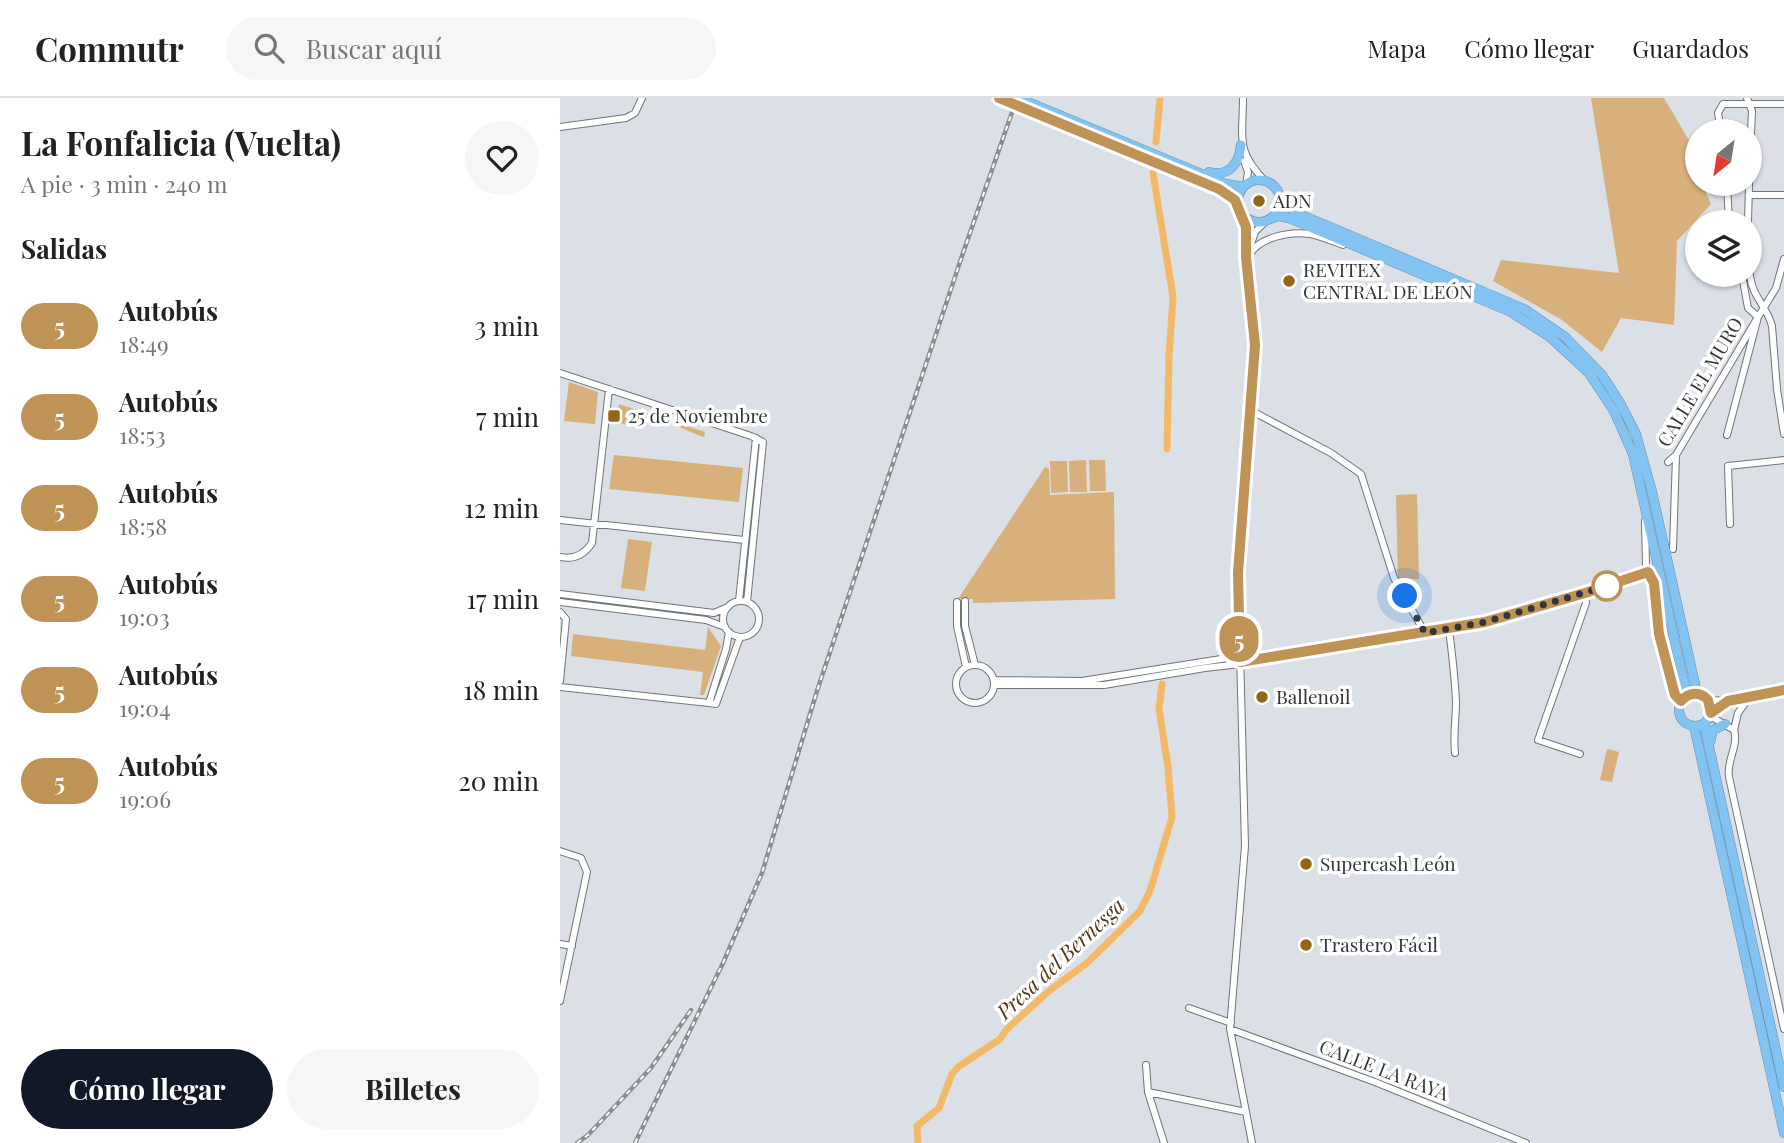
<!DOCTYPE html>
<html lang="es">
<head>
<meta charset="utf-8">
<style>
	:root { --surface:#fff; --page:#f6f6f6; --text:#222; --muted:#767676; --line:#e0e0e0; --accent:#111827 }
	body { margin:0; font-family:"Playfair Display",serif; background:var(--page); color:var(--text); height:100vh; display:flex; flex-direction:column; font-size:26px; white-space:nowrap }
	* { box-sizing:border-box; margin:0 }
	p { font-size:23px; color:var(--muted) }
	.icon { flex:none; width:38px; height:38px; fill:none; stroke:currentColor; stroke-width:2; stroke-linecap:round; stroke-linejoin:round }
	.map { position:relative; flex:1; overflow:hidden }
	.details { display:flex; flex-direction:column; background:var(--surface); width:560px }
	.details>* { flex:none }
	.badge { padding:0 14px; border-radius:23px; font-size:24px; line-height:46px }
	.needle { width:46px; rotate:210deg }
	.tools { position:absolute; left:1125px; top:21px; display:grid; gap:14px }
	.tools a { display:grid; place-items:center; width:77px; height:77px; border-radius:50%; background:var(--surface); box-shadow:0 2px 5px #0004; font-size:35px }
	.you { position:absolute; width:35px; height:35px; margin:-18px; border:5px solid #fff; border-radius:50%; background:#1a73e8; box-shadow:0 0 0 10px #1a73e833 }
	.map>.badge { position:absolute; translate:-50% -50%; box-shadow:0 0 0 4px #fff }
	h2 { padding:0 21px; font-size:26px; line-height:63px }
	.round { display:grid; place-items:center; flex:none; width:74px; height:74px; border-radius:37px; background:var(--page) }
	.summary { display:flex; align-items:center; justify-content:space-between; height:119px; padding:0 21px }
	h1 { font-size:33px; font-weight:700; line-height:52px }
	.primary-button { display:flex; gap:14px; margin-top:auto; padding:14px 21px }
	.primary-button a { flex:1; height:80px; border-radius:42px; background:var(--accent); color:#fff; font-size:28px; font-weight:700; line-height:80px; text-align:center }
	.primary-button a+a { background:var(--page); color:var(--text) }
	ul { padding:0; list-style:none }
	li { display:flex; align-items:center; gap:21px; height:91px; padding:0 21px }
	li div { flex:1 }
	li b { display:block; font-size:26px }
	li em { font-style:normal }
	li .badge { min-width:77px; font-weight:700; text-align:center }
	header { display:flex; align-items:center; gap:42px; box-sizing:border-box; height:98px; padding:0 35px; background:var(--surface); border-bottom:2px solid var(--line) }
	header strong { font-size:33px }
	nav { display:flex; gap:38px; margin-inline-start:auto; font-size:24px }
	.search { width:490px; height:63px; background:var(--page); display:flex; align-items:center; gap:18px; box-sizing:border-box; padding:0 24px; border-radius:38px; color:var(--muted); font-size:26px }
	main { display:flex; flex:1; min-height:0 }
	.map>svg:first-child { display:block }
	.green { fill:#d8b07b }
	.lines { fill:none; stroke-linecap:round; stroke-linejoin:round }
	.canal { stroke:#f4b967; stroke-width:7 }
	.minor-casing { stroke:#6f7579; stroke-width:8 }
	.highway-casing { stroke:#6791b1; stroke-width:10 }
	.minor { stroke:#fff; stroke-width:6 }
	.highway { stroke:#83c3f2; stroke-width:9 }
	.rail-casing { stroke:#8a8e92; stroke-width:4.5 }
	.rail { stroke:#fff; stroke-width:2; stroke-dasharray:5; stroke-linecap:butt }
	.highway-bridge-casing { stroke:#6791b1; stroke-width:10; stroke-linecap:butt }
	.highway-bridge { stroke:#83c3f2; stroke-width:9 }
	.line-casing { stroke:#fff; stroke-width:16 }
	.line { stroke:#bf9255; stroke-width:10 }
	.walk { stroke:#333537; stroke-width:7; stroke-dasharray:0 12.6 }
	.poi-dot { fill:#946514; stroke:#fff; stroke-width:2.5 }
	.stop-dot { fill:#fff; stroke:#bf9255; stroke-width:3.5 }
	.labels { text-anchor:middle; stroke-width:7; stroke-linejoin:round; paint-order:stroke }
	.poi-label { font-size:19px; fill:#333537; stroke:#fff; text-anchor:start }
	.street-label { font-size:19px; fill:#333537; stroke:#fff }
	.water-label { font-size:21px; font-style:italic; fill:#4f3815; stroke:#fff }
</style>
</head>
<body>
<header>
<strong>Commutr</strong>
<div class="search"><svg class="icon" aria-label="search" viewBox="0 0 24 24"><circle cx="10" cy="10" r="6"/><path d="M15 15l6 6"/></svg>Buscar aquí</div>
<nav><a>Mapa</a><a>Cómo llegar</a><a>Guardados</a></nav>
</header>
<main>
<section class="details">
<div class="summary"><div><h1>La Fonfalicia (Vuelta)</h1><p>A pie · 3 min · 240 m</p></div><a class="round"><svg class="icon" aria-label="heart" viewBox="0 0 24 24"><path d="M12 20l-8-8c-3-5 5-10 8-4 3-6 11-1 8 4z"/></svg></a></div>
<h2>Salidas</h2>
<ul>
<li><span class="badge" style="background:#bf9255;color:#fff">5</span><div><b>Autobús</b><p>18:49</p></div><em>3 min</em></li>
<li><span class="badge" style="background:#bf9255;color:#fff">5</span><div><b>Autobús</b><p>18:53</p></div><em>7 min</em></li>
<li><span class="badge" style="background:#bf9255;color:#fff">5</span><div><b>Autobús</b><p>18:58</p></div><em>12 min</em></li>
<li><span class="badge" style="background:#bf9255;color:#fff">5</span><div><b>Autobús</b><p>19:03</p></div><em>17 min</em></li>
<li><span class="badge" style="background:#bf9255;color:#fff">5</span><div><b>Autobús</b><p>19:04</p></div><em>18 min</em></li>
<li><span class="badge" style="background:#bf9255;color:#fff">5</span><div><b>Autobús</b><p>19:06</p></div><em>20 min</em></li>
</ul>
<div class="primary-button"><a>Cómo llegar</a><a>Billetes</a></div>
</section>
<div class="map">
<svg width="1224" height="1045" viewBox="0 0 1224 1045">
	<rect width="100%" height="100%" fill="#dae0e5"/>
	<path class="green" d="M1031 0H1104L1137 56 1138 86H1142L1151 106 1117 143 1114 227 1061 220 1042 254 1002 222 933 183 941 162 1059 175Z
		M9 284 38 294 35 326 4 323Z
		M59 306 145 334 144 339C126 334 110 321 89 323 76 324 68 332 57 322Z
		M54 357 183 370 179 404 49 391Z
		M526 362 527 394H510L509 363Z
		M529 362H545L546 393H530Z
		M490 363H507L508 394 491 395Z
		M485 369 489 371 490 397 554 394 555 501 413 505V501H398Z
		M857 396 859 481 838 482 836 397Z
		M68 441 92 444 85 493 61 490Z
		M148 529 161 548 144 597H140L143 574 11 558 13 536 145 552Z
		M1047 651 1059 654 1052 684 1040 682Z"/>
	<g class="lines">
		<path class="canal" d="M596 44 600 0
			M593 75 613 199 609 258 607 351
			M358 1045 357 1028 379 1010 392 976 398 969 440 941 447 931 489 893 527 865 580 813 590 793 612 719 608 669 599 611 602 586"/>
		<defs>
			<path id="minor" d="M683 0C683 40 675 52 705 83
				M1187 0 1192 13 1190 56
				M0 29 66 20 75 15 82 0
				M1161 33 1158 15 1163 6H1224
				M684 63 688 74 686 87
				M1167 86 1169 124
				M1189 97H1224
				M681 114 687 134 686 159 694 247 678 475 685 748 670 931 692 1045
				M1188 124 1189 86
				M690 149 695 134 706 123
				M689 158C698 139 731 133 750 136 761 138 772 143 783 147
				M1190 177C1192 199 1207 208 1212 228L1217 291 1224 336
				M0 275 191 338 203 344 187 504
				M690 312 771 355 801 376 834 480 865 535
				M1167 337 1198 219 1216 190 1224 161
				M1108 364 1116 357 1198 219 1188 210 1182 177
				M0 422 184 442
				M1085 423 1086 467 1094 485 1099 536 1115 597 1121 603
				M1170 426 1168 368 1224 362
				M1113 451 1116 357
				M0 459C14 462 24 457 32 445L49 291
				M0 496 154 515 168 509
				M179 503 196 340
				M405 503V528L415 567
				M163 521a18 18 0 1 1 36 0a18 18 0 1 1-36 0Z
				M0 504 146 522 165 529
				M397 504V528L406 569
				M0 514 6 521 0 583
				M889 531C892 556 895 579 896 604 896 621 893 637 895 655
				M169 534 166 551 149 605 156 606 180 539
				M680 564 925 524 1025 495 1088 474
				M396 586a19 19 0 1 1 38 0a19 19 0 1 1-38 0Z
				M434 582 522 583 680 558
				M435 587H544L645 570 680 566
				M0 589 149 605
				M1148 602 1168 603 1224 592
				M1151 615 1167 604
				M1150 618 1174 632C1179 648 1166 663 1169 679L1224 931
				M1174 632 1178 615 1188 601
				M1020 656 978 642 1026 505 1025 495
				M0 753 21 760 27 774 0 903
				M0 846 12 848
				M629 910 671 925
				M670 931 815 984 966 1045
				M586 967 588 994 604 1045
				M588 994 686 1014"/>
			<path id="highway" d="M458 0 666 86 683 89
				M470 13 658 91 671 98 678 106
				M649 74C669 79 679 66 681 47
				M678 103a21 21 0 1 1 42 0a21 21 0 1 1-42 0Z
				M719 101 737 115 964 211 1005 239 1042 277 1060 305 1076 336 1092 394 1137 595
				M710 121 719 118 729 120 951 214 990 239 1029 275 1054 313 1073 356 1127 598
				M1119 612a16 16 0 1 1 32 0a16 16 0 1 1-32 0Z
				M1144 626 1224 989
				M1134 628 1224 1035
				M1150 644 1153 632 1165 626"/>
		</defs>
		<use href="#minor" class="minor-casing"/>
		<use href="#highway" class="highway-casing"/>
		<use href="#minor" class="minor"/>
		<use href="#highway" class="highway"/>
		<defs>
			<path id="rail" d="M17 1045 28 1037 91 970 131 912
				M75 1045 163 865 202 775 257 593 403 155 457 0"/>
		</defs>
		<use href="#rail" class="rail-casing"/>
		<use href="#rail" class="rail"/>
		<defs>
			<path id="highway-bridge" d="M443 1 470 13"/>
		</defs>
		<use href="#highway-bridge" class="highway-bridge-casing"/>
		<use href="#highway-bridge" class="highway-bridge"/>
	</g>
	<g class="lines">
		<defs>
			<path id="line" d="M439 0 659 91 675 102 686 129V159L695 247 678 475 680 564 925 524 1025 495 1088 474 1094 485 1099 536 1115 597 1121 603C1129 594 1140 593 1148 602L1151 615 1168 603 1224 592"/>
		</defs>
		<use href="#line" class="line-casing"/>
		<use href="#line" class="line"/>
		<path class="walk" d="M845 498 865 535 925 524 1047 488"/>
	</g>
	<g class="poi-dot">
		<circle cx="699" cy="103" r="7"/>
		<circle cx="729" cy="183" r="7"/>
		<rect x="47" y="311" width="14" height="14" rx="3.5"/>
		<circle cx="702" cy="599" r="7"/>
		<circle cx="746" cy="766" r="7"/>
		<circle cx="746" cy="847" r="7"/>
	</g>
	<circle class="stop-dot" cx="1047" cy="488" r="14"/>
	<g class="labels">
		<g class="poi-label">
			<text x="713" y="110">ADN</text>
			<text x="743" y="179">REVITEX<tspan x="743" dy="22">CENTRAL DE LEÓN</tspan></text>
			<text x="68" y="325">25 de Noviembre</text>
			<text x="716" y="606">Ballenoil</text>
			<text x="760" y="773">Supercash León</text>
			<text x="760" y="854">Trastero Fácil</text>
		</g>
		<g class="street-label">
			<text transform="translate(1140 284) rotate(-59)" y="7">CALLE EL MURO</text>
			<text transform="translate(824 972) rotate(21)" y="7">CALLE LA RAYA</text>
		</g>
		<g class="water-label">
			<text transform="translate(501 861) rotate(-43)" y="7">Presa del Bernesga</text>
		</g>
	</g>
</svg>
<div class="tools">
<a><svg class="needle" viewBox="-14 -14 28 28"><path d="M0-13l5 13h-10z" fill="#e53935"/><path d="M0 13l5-13h-10z" fill="#767676"/></svg></a>
<a><svg class="icon" aria-label="layers" viewBox="0 0 24 24"><path d="M12 4l9 5-9 5-9-5zM3 14l9 5 9-5"/></svg></a>
</div>
<div class="you" style="left:845px;top:498px"></div>
<b class="badge" style="left:679px;top:541px;background:#bf9255;color:#fff">5</b>
</div>
</main>
</body>
</html>
